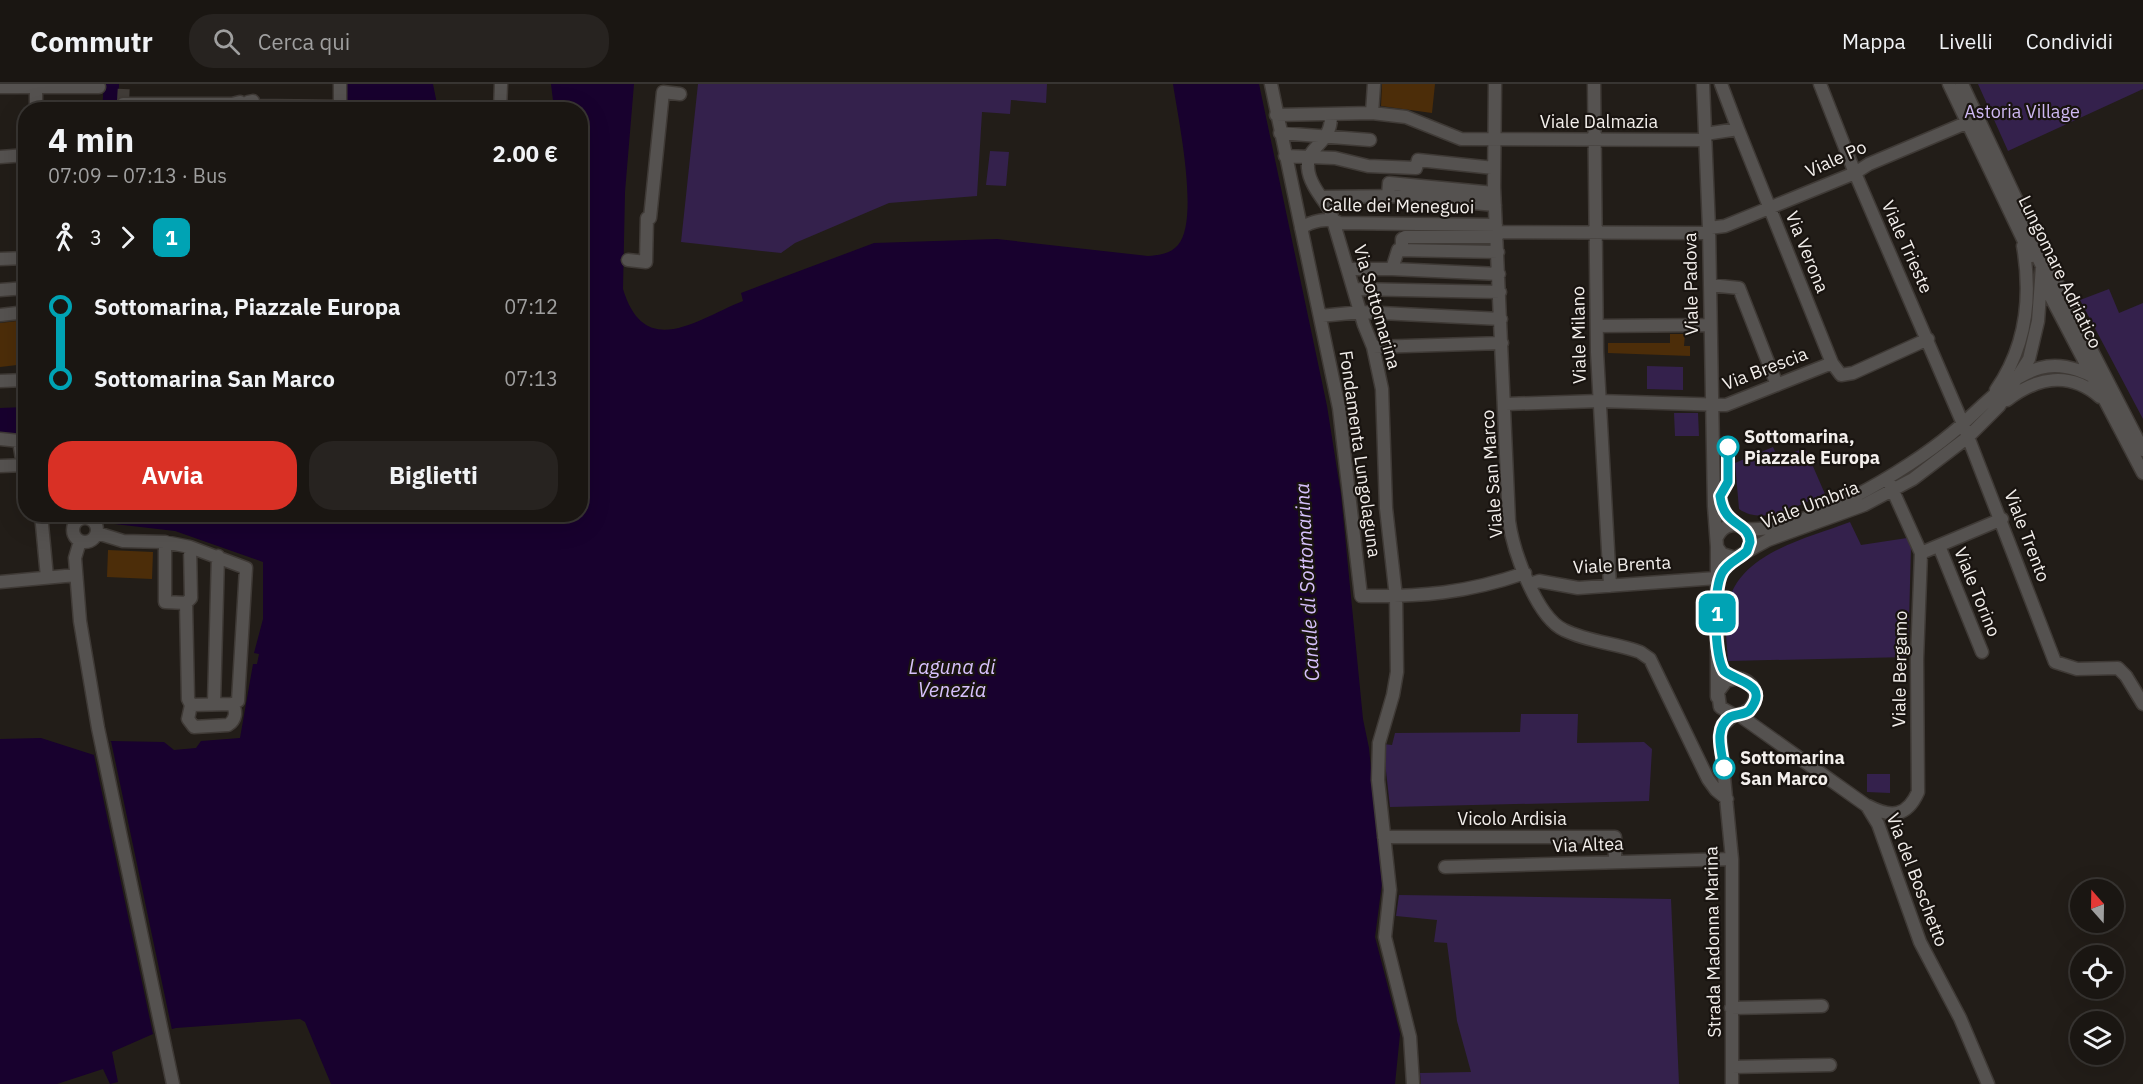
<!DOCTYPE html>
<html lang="it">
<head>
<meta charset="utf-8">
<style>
	:root { --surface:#1a1612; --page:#272320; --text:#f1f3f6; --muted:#9f9f9f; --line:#383532; --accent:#d93025 }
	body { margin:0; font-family:"IBM Plex Sans",sans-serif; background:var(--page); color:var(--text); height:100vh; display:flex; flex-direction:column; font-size:22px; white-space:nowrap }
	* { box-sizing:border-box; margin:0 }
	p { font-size:20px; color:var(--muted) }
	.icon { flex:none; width:33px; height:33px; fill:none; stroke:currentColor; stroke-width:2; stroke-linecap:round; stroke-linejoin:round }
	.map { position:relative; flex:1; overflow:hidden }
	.details { position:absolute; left:18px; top:18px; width:570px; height:420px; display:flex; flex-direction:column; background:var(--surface); border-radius:24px; box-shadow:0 6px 24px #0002,0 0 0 2px var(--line) }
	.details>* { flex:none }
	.badge { padding:0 12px; border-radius:9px; font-size:21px; line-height:39px }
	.needle { width:39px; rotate:340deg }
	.buttons { position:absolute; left:2070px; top:795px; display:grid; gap:12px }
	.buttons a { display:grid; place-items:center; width:54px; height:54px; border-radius:50%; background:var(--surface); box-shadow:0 6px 24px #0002,0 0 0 2px var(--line); font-size:30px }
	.map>.badge { position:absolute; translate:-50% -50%; box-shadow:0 0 0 3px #fff }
	.legs { display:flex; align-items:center; gap:9px; height:66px; padding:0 30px; font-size:20px }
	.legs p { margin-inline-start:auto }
	.head { display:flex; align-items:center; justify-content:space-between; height:102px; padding:0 30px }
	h1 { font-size:33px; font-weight:700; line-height:45px }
	.action { display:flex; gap:12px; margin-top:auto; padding:12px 30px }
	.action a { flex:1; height:69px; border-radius:24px; background:var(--accent); color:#fff; font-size:24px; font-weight:700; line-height:69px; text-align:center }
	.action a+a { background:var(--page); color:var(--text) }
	ul { padding:0 30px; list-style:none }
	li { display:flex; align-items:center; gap:21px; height:72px; font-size:22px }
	li i { display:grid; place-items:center; width:9px; height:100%; margin:0 8px; background:currentColor }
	li i::after { content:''; width:15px; height:15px; margin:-8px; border:4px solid; border-radius:50%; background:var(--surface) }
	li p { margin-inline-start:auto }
	li:first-child i { background:linear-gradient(#0000 50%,currentColor 0) }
	li:last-child i { background:linear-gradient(currentColor 50%,#0000 0) }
	header { display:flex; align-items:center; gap:36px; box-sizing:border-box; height:84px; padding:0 30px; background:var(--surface); border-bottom:2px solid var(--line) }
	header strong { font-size:28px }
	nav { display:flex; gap:33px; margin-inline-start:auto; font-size:21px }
	.search { width:420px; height:54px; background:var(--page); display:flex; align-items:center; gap:15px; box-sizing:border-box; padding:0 21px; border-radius:24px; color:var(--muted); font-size:22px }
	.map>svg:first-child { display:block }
	.green { fill:#34214c }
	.water { fill:#18012e }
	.pier { fill:#221d18 }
	.building { fill:#4c2d09 }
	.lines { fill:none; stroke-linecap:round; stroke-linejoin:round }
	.minor-tunnel { stroke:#413c38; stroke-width:12; stroke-dasharray:12 6; stroke-linecap:butt }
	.minor-casing { stroke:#3f3a36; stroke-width:15 }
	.minor { stroke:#555250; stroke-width:12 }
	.line-1-casing { stroke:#fff; stroke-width:14 }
	.line-1 { stroke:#00a3b4; stroke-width:9 }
	.stop-1-dot { fill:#fff; stroke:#00a3b4; stroke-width:3 }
	.labels { text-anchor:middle; stroke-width:4.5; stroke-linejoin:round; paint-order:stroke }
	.park-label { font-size:18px; fill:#ceb8f2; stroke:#191410 }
	.street-label { font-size:18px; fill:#f3efec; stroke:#191410 }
	.stop-label { font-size:18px; font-weight:bold; fill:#f3efec; stroke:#191410; text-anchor:start }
	.water-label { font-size:20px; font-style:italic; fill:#d7c1fc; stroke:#191410 }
</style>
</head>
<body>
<header>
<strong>Commutr</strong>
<div class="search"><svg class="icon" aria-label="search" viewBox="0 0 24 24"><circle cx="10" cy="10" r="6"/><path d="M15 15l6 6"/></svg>Cerca qui</div>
<nav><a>Mappa</a><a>Livelli</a><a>Condividi</a></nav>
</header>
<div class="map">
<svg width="2143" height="1000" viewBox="0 0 2143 1000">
	<rect width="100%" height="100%" fill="#221d18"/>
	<path class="green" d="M698 0H1047L1046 19 1011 16 1010 30 982 28 977 112 889 119 795 159 781 169 681 158Z
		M1978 0H2143V5L2008 67Z
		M990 67 1009 68 1006 102 986 101Z
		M2109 205 2119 229 2143 219V335L2080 216Z
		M1647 282 1683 283V306L1647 305Z
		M1674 329H1698L1699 352H1675Z
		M1773 363 1778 374 1805 364 1825 410C1799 420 1765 443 1739 425L1735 379Z
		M1850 438 1861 461 1907 454 1911 463 1908 573 1728 577C1727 562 1725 546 1726 530 1732 470 1803 456 1850 438Z
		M1521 630H1578L1577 659 1644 658 1652 665 1649 717 1390 723 1383 660 1392 661 1395 649 1520 648Z
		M1867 690H1890V709L1867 708Z
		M1399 811 1671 815 1679 1000H1421L1420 989 1471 988 1457 937 1447 859 1434 858 1437 836 1396 832Z"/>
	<path class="water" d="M104 0H119L118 25 102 26Z
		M347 0H433L438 25H347Z
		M551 0H634L625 108 623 205C645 278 699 234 743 217L741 209 874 159 997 155 1148 172C1159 171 1170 170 1178 161 1200 136 1178 34 1173 0H1259L1327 322 1341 411 1363 635 1369 664 1382 799 1375 853 1400 950 1395 1000H331L305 938 300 935 176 944 153 950 112 968 118 998 110 1000 103 985 57 1000H0V655L41 654 94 671 111 657 164 658 174 666 196 664 201 657 240 654 253 580H257L259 570 254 569 263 535V478L175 447 106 439 99 431 205 432V431H230L231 437 268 439 274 430H460L482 435 524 430H580V26L554 25Z
		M25 323V350H0V324Z"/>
	<path class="pier" d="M111 657 172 946 153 950 94 671Z"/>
	<path class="building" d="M1382 0H1435L1432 29 1381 22Z
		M26 236V280L0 283V239Z
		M1670 250H1685L1684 262H1690V272L1608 269V259H1670Z
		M108 466 153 468 152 495 107 493Z"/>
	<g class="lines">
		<path class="minor-tunnel" d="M123 17 124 0"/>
		<defs>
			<path id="minor" d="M36 0V26
				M340 0V26
				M1271 0 1339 324 1361 512C1421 513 1467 509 1525 489
				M1374 0 1372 29 1406 33 1461 55 1705 56
				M1495 0 1494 103 1509 437C1513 466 1536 533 1564 546 1588 558 1616 559 1640 568L1650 575 1708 695 1716 706 1727 715
				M1594 0 1597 268 1610 502
				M1703 0 1709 144 1714 422 1717 463V613
				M1721 0 1738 45
				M1820 0 1855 89 1963 340 2055 578 2077 585 2118 584 2126 592 2143 620
				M1949 0 2031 172
				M1962 0 2034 153
				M0 3H99
				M248 18 253 17V22L340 23
				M123 20H232L240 18
				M500 26 501 0
				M1331 30C1332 62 1306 60 1308 84 1309 99 1322 114 1330 126L1364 241 1373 263 1382 305 1386 424 1396 513 1397 588 1393 611 1379 659 1378 696 1390 806 1385 853 1410 953 1413 1000
				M1276 31 1372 29
				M1280 49 1370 56
				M1705 50 1738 45 1832 279 1841 291 1853 289 1928 255
				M1285 72 1335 74 1368 82 1416 84 1418 76 1494 84
				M0 73 26 71
				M1388 112 1389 99 1494 109
				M1321 113 1400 112 1495 121
				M1301 144C1312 137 1327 133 1340 139L1496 141
				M1709 144 1725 142 1855 89 1869 80 1973 36
				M1496 148 1709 149
				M1402 166V155L1405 153H1497
				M2043 172 2143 366
				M0 175 26 174
				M628 176 646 178 647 134H650L663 8 680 10
				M1348 185H1392L1499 190
				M1392 185 1398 166 1498 168
				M2042 196 2143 389
				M1710 201 1739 204 1777 301
				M1355 205 1500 208
				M0 206 26 204
				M0 231 26 228
				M1320 232 1361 228 1501 235
				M1597 242 1710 241
				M1373 263 1502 259
				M0 297 26 296
				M1996 306C2026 263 2032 213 2023 162
				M2007 316C2037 293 2070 287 2100 313
				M1506 320 1599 317 1726 321 1832 279
				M0 355 19 357 23 381
				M0 382 26 381
				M1718 408 1726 432 1736 440
				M41 430 47 493
				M73 446a12 12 0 1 1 24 0a12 12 0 1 1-24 0Z
				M1745 445C1803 450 1908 386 1952 349 1979 327 2005 294 2040 284 2064 277 2092 289 2111 305
				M97 449 123 457 165 458 190 463 246 484 238 617 232 620 191 621
				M1717 453C1724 439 1738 437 1748 449
				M80 457 75 474 80 537 98 644 173 1000
				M165 458V518L186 519
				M1939 462 1982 568
				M190 463 191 514 186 519 188 615 191 621 188 635 194 643 228 641C236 636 237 627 232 620
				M1717 463 1722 470 1735 474 1768 456 1864 421 1913 395 1968 353 1999 322 2029 275 2038 237 2042 182 2033 163 2031 146
				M1921 469 2002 435
				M0 498 76 491
				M1530 500 1539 497 1578 504 1717 494
				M1719 576C1720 581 1722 586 1726 589 1732 594 1742 593 1748 598 1764 611 1751 631 1734 631L1720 623 1718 608 1726 597 1739 594
				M214 619 218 472
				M1739 631 1867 722 1878 740 1920 858 1960 934 1988 1000
				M1868 722C1891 734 1907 733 1918 708L1917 575 1921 469 1889 398
				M1384 753H1615V778
				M1445 783 1732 775
				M1731 924 1822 922
				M1732 983 1830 981
				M1732 1000V775L1720 652 1722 642 1734 631"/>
		</defs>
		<use href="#minor" class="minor-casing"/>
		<use href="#minor" class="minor"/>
	</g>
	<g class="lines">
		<defs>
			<path id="line-1" d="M1724 684C1722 668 1713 644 1730 633 1736 630 1743 631 1749 627 1771 600 1737 598 1724 587 1714 571 1713 506 1722 489 1728 478 1739 475 1747 467L1750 458C1749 437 1724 444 1720 412L1728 398V363"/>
		</defs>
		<use href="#line-1" class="line-1-casing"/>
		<use href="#line-1" class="line-1"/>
	</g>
	<g class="stop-1-dot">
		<circle cx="1728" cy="363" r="10"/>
		<circle cx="1724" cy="684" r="10"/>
	</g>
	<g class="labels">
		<g class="park-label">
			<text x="2022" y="34">Astoria Village</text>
		</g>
		<g class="street-label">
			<text x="1599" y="44">Viale Dalmazia</text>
			<text transform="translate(1836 75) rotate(-24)" y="6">Viale Po</text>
			<text transform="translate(1398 122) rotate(1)" y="6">Calle dei Meneguoi</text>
			<text transform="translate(1907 163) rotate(66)" y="6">Viale Trieste</text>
			<text transform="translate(1807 168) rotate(68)" y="6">Via Verona</text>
			<text transform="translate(2060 188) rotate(64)" y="6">Lungomare Adriatico</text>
			<text transform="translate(1691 200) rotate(-91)" y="6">Viale Padova</text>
			<text transform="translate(1377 223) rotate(74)" y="6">Via Sottomarina</text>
			<text transform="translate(1579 251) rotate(-91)" y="6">Viale Milano</text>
			<text transform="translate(1765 285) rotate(-21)" y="6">Via Brescia</text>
			<text transform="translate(1360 370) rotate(82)" y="6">Fondamenta Lungolaguna</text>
			<text transform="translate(1492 390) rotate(-94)" y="6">Viale San Marco</text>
			<text transform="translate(1810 421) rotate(-21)" y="6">Viale Umbria</text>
			<text transform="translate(2027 452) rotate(69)" y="6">Viale Trento</text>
			<text transform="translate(1622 481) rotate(-3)" y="6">Viale Brenta</text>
			<text transform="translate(1977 508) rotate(68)" y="6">Viale Torino</text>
			<text transform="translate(1900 585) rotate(-89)" y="6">Viale Bergamo</text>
			<text x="1512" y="741">Vicolo Ardisia</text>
			<text transform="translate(1588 761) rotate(-2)" y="6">Via Altea</text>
			<text transform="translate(1917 796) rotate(69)" y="6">Via del Boschetto</text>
			<text transform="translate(1713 858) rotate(-91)" y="6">Strada Madonna Marina</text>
		</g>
		<g class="stop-label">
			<text x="1744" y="359">Sottomarina,<tspan x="1744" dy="21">Piazzale Europa</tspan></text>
			<text x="1740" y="680">Sottomarina<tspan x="1740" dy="21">San Marco</tspan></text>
		</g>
		<g class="water-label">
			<text transform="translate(1307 498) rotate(-93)" y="7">Canale di Sottomarina</text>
			<text x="952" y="590">Laguna di<tspan x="952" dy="23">Venezia</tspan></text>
		</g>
	</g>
</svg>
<div class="buttons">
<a><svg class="needle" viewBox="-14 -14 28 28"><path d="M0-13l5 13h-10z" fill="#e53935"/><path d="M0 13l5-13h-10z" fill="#9f9f9f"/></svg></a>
<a><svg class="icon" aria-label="locate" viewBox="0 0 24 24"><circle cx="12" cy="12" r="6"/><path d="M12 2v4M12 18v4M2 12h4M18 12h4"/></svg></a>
<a><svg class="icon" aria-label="layers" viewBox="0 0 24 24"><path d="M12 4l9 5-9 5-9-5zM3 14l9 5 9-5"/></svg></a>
</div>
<b class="badge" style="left:1717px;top:529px;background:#00a3b4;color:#fff">1</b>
<section class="details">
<div class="head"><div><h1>4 min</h1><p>07:09 – 07:13 · Bus</p></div><b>2.00 €</b></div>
<div class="legs"><svg class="icon" aria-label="walk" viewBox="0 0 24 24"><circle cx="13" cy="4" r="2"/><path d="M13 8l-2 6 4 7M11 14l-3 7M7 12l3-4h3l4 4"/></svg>3<svg class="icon" aria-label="forward" viewBox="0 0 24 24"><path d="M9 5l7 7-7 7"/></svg><b class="badge" style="background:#00a3b4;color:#fff">1</b></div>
<ul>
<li><i style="color:#00a3b4"></i><b>Sottomarina, Piazzale Europa</b><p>07:12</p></li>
<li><i style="color:#00a3b4"></i><b>Sottomarina San Marco</b><p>07:13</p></li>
</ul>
<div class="action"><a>Avvia</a><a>Biglietti</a></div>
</section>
</div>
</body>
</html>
